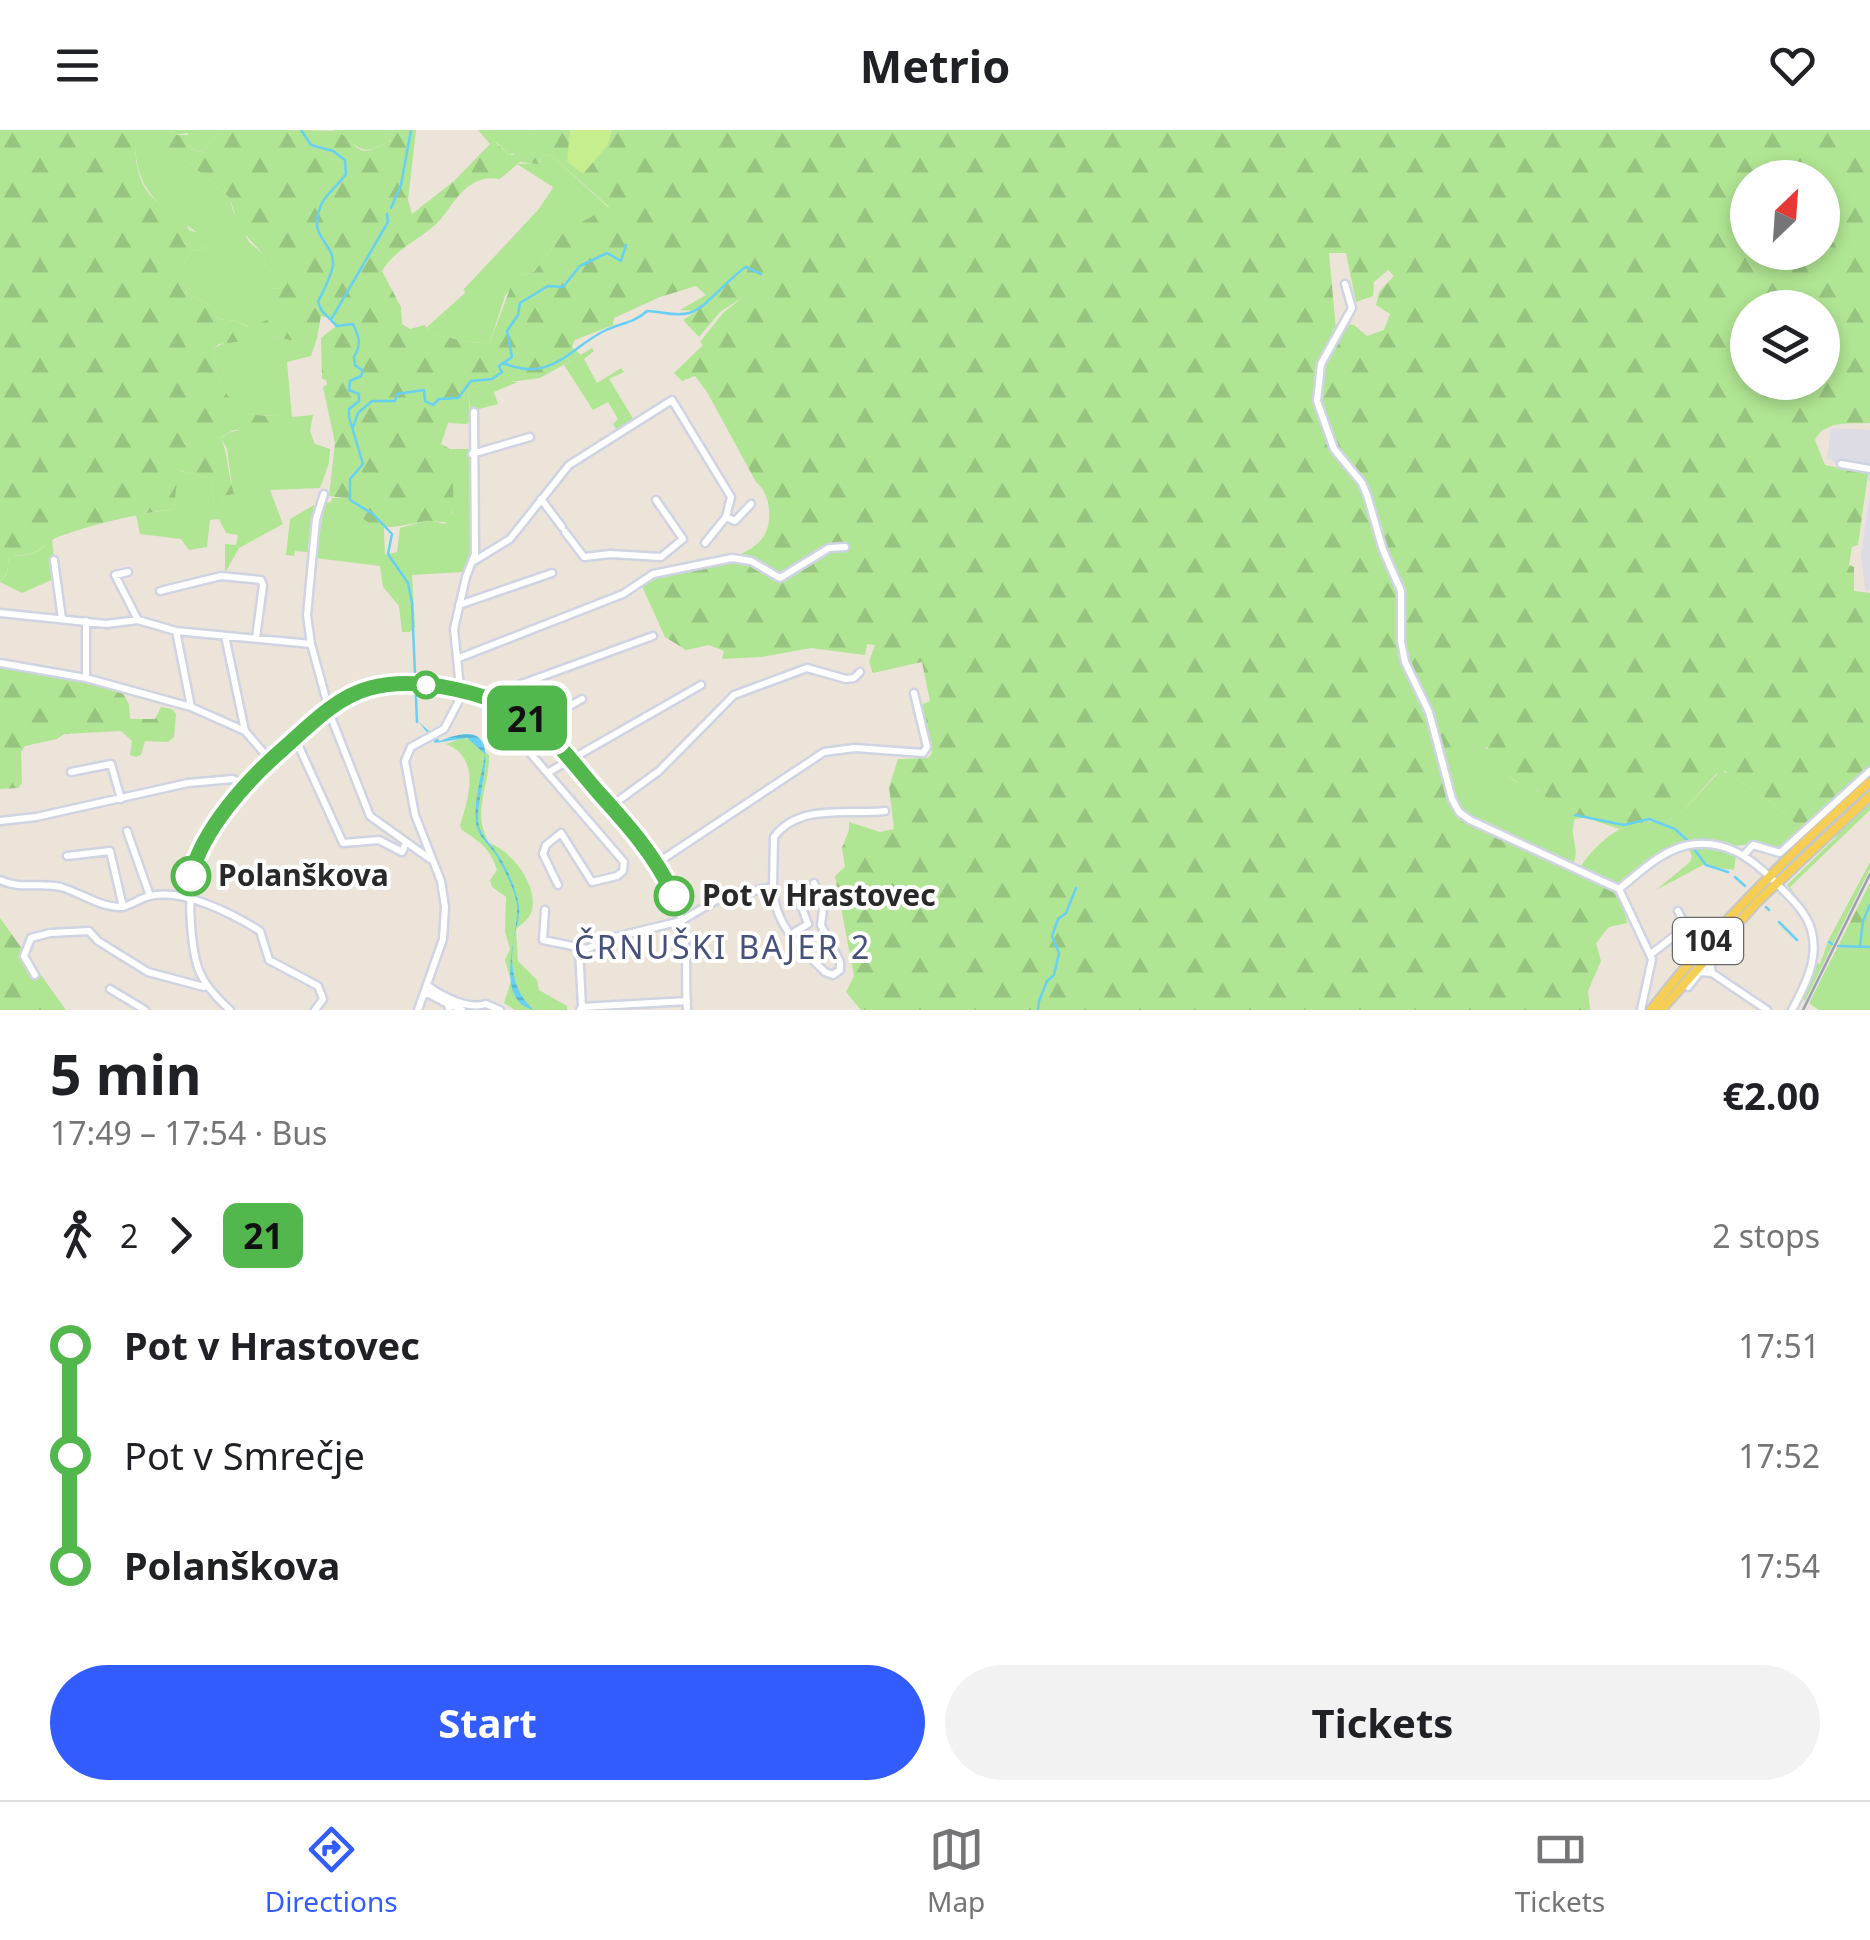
<!DOCTYPE html>
<html lang="en">
<head>
<meta charset="utf-8">
<style>
	:root { --surface:#fff; --page:#f2f2f2; --text:#202124; --muted:#757577; --line:#e0e0e0; --accent:#335cff }
	body { margin:0; font-family:"Noto Sans",sans-serif; background:var(--page); color:var(--text); height:100vh; display:flex; flex-direction:column; font-size:38px; white-space:nowrap }
	* { box-sizing:border-box; margin:0 }
	p { font-size:32px; color:var(--muted) }
	.icon { flex:none; width:55px; height:55px; fill:none; stroke:currentColor; stroke-width:2; stroke-linecap:round; stroke-linejoin:round }
	.map { position:relative; height:880px; overflow:hidden }
	.side { display:flex; flex-direction:column; background:var(--surface); flex:1 }
	.side>* { flex:none }
	.badge { padding:0 20px; border-radius:15px; font-size:35px; line-height:65px }
	.needle { width:65px; rotate:25deg }
	.controls { position:absolute; left:1730px; top:30px; display:grid; gap:20px }
	.controls a { display:grid; place-items:center; width:110px; height:110px; border-radius:50%; background:var(--surface); box-shadow:0 5px 15px #0003; font-size:50px }
	.map>.badge { position:absolute; translate:-50% -50%; box-shadow:0 0 0 5px #fff }
	.legs { display:flex; align-items:center; gap:15px; height:110px; padding:0 50px; font-size:32px }
	.legs p { margin-inline-start:auto }
	.summary { display:flex; align-items:center; justify-content:space-between; height:170px; padding:0 50px }
	h1 { font-size:55px; font-weight:700; line-height:75px }
	.cta { display:flex; gap:20px; margin-top:auto; padding:20px 50px }
	.cta a { flex:1; height:115px; border-radius:60px; background:var(--accent); color:#fff; font-size:40px; font-weight:700; line-height:115px; text-align:center }
	.cta a+a { background:var(--page); color:var(--text) }
	ul { padding:0 50px; list-style:none }
	li { display:flex; align-items:center; gap:35px; height:110px; font-size:38px }
	li i { display:grid; place-items:center; width:15px; height:100%; margin:0 12px; background:currentColor }
	li i::after { content:''; width:25px; height:25px; margin:-12px; border:8px solid; border-radius:50%; background:var(--surface) }
	li p { margin-inline-start:auto }
	li:first-child i { background:linear-gradient(#0000 50%,currentColor 0) }
	li:last-child i { background:linear-gradient(currentColor 50%,#0000 0) }
	header { display:flex; justify-content:space-between; align-items:center; height:130px; padding:0 50px; background:var(--surface); font-size:45px; font-weight:700 }
	.tabs { display:flex; justify-content:space-around; align-items:center; height:140px; border-top:2px solid var(--line); background:var(--surface); font-size:28px; color:var(--muted) }
	.tabs a { display:grid; justify-items:center; gap:5px }
	.tabs .active { color:var(--accent) }
	.map>svg:first-child { display:block }
	.industrial { fill:#dddbe4 }
	.green { fill:#b0e593 }
	.forest { fill:url(#forest-firs); fill-rule:evenodd }
	.pitch { fill:#c6ed8e }
	.water { fill:url(#water-rules) }
	.lines { fill:none; stroke-linecap:round; stroke-linejoin:round }
	.stream { stroke:#67d0f3; stroke-width:2.5 }
	.minor-casing { stroke:#cfd3e2; stroke-width:11 }
	.major-casing { stroke:#c7c7c7; stroke-width:12 }
	.minor { stroke:#fff; stroke-width:6 }
	.major { stroke:#f6ce54; stroke-width:8 }
	.rail { stroke:#9ca0b4; stroke-width:2.5 }
	.line-1-casing { stroke:#fff; stroke-width:22 }
	.line-1 { stroke:#52b84d; stroke-width:15 }
	.stop-1-dot { fill:#fff; stroke:#52b84d; stroke-width:5 }
	.labels { text-anchor:middle; stroke-width:8; stroke-linejoin:round; paint-order:stroke }
	.shield { fill:#fff; stroke:#696969; stroke-width:2.5 }
	.shield-label { font-size:28px; font-weight:bold; fill:#292929 }
	.stop-label { font-size:30px; font-weight:bold; fill:#292929; stroke:#fff; text-anchor:start }
	.neighbourhood-label { font-size:32px; letter-spacing:2.5px; fill:#47517b; stroke:#fff }
</style>
</head>
<body>
<header><svg class="icon" aria-label="menu" viewBox="0 0 24 24"><path d="M4 6h16M4 12h16M4 18h16"/></svg>Metrio<svg class="icon" aria-label="heart" viewBox="0 0 24 24"><path d="M12 20l-8-8c-3-5 5-10 8-4 3-6 11-1 8 4z"/></svg></header>
<div class="map">
<svg width="1870" height="880" viewBox="0 0 1870 880">
	<defs>
		<pattern id="forest-firs" width="22" height="20" patternUnits="userSpaceOnUse" patternTransform="scale(2.5)"><rect width="22" height="20" fill="#b0e593"/><path d="M5 1l3.5 6h-7zM16 11l3.5 6h-7z" fill="#97c47f"/></pattern>
		<pattern id="water-rules" width="6" height="5" patternUnits="userSpaceOnUse" patternTransform="scale(2.5)"><rect width="6" height="5" fill="#67d0f3"/><path d="M0 2.5h6" fill="none" stroke="#59b3d0"/></pattern>
	</defs>
	<rect width="100%" height="100%" fill="#ece4d9"/>
	<path class="industrial" d="M1831 298 1870 300V351L1827 328Z
		M1870 363V460L1865 459 1861 424Z"/>
	<path class="green" d="M170 0H222L203 21 197 22 187 14 188 3 175 5Z
		M333 0H393L389 11C358 31 358 12 333 0Z
		M478 0H533L518 22 509 25 496 12 490 14Z
		M149 11 189 33 230 68 233 81 249 112 263 124 267 137 284 153V158L267 159 266 163 284 177 281 186 249 197 237 191 218 189 210 176 188 163 182 154V136L192 121 212 116C177 81 138 76 135 16Z
		M550 24 609 78 564 102 534 142 523 145 505 166 490 212C472 216 449 206 429 204L427 197 465 163 464 159 538 80 551 61 553 57 517 34 539 33 541 27Z
		M276 207 299 212 317 208 311 226 287 232 292 287 313 285 310 301 315 314 330 319 329 333 320 358 270 360 283 394 239 418 225 443V414L236 415 238 405 226 403 219 389 210 390 207 417 189 420 181 409 140 404 136 385 174 379 177 340 211 349 214 373 219 376 223 366 233 364 227 319 221 308C242 292 254 308 278 285 268 285 255 287 245 282 225 273 213 238 214 218L226 212Z
		M592 218 594 221 584 229 597 253 621 238 624 242 609 249 634 290 616 299 613 294 618 289 608 272 593 280 564 235Z
		M501 252H518L494 262 498 274 471 281 468 262 473 257Z
		M450 319H469L471 427 463 442 412 445 415 497 410 502H402L399 476 383 457 380 436 315 428 325 373 331 372 332 368H344C355 382 366 395 384 397L385 425 397 422 400 398 429 390 445 394 453 383Z
		M314 375 308 422 295 421 294 426 286 425 290 389Z
		M52 408 56 448 22 463 0 452 7 444 9 426C29 426 39 424 52 408Z
		M463 608 473 611 489 625C490 657 471 681 489 713 511 720 538 755 532 780 530 788 522 794 516 799L518 831 537 850 539 860 567 876V880H515L504 873 511 851 505 830 510 819 505 801 506 767 492 757 490 750 497 740C491 719 479 711 462 700L460 695C469 666 481 628 446 614Z
		M1482 616C1497 622 1497 637 1509 647 1518 655 1530 655 1538 661 1558 674 1565 680 1589 687L1575 689C1568 708 1581 718 1573 734L1466 686 1459 679 1443 622Z
		M1720 641 1728 643 1775 675 1803 700 1779 720 1754 711C1733 723 1713 708 1690 712 1663 716 1641 740 1619 754L1581 736C1599 710 1629 684 1663 694L1683 681Z
		M1870 671V680L1790 757 1816 796 1814 795 1787 755 1836 707 1844 693Z
		M1700 717 1718 718 1736 725 1734 740 1703 735 1656 760 1690 732 1692 726 1688 718Z
		M1870 732V739L1805 871 1802 866 1815 833 1820 834 1829 809Z
		M1837 818 1870 822V880H1819L1809 873Z"/>
	<path class="forest" d="M0 0H170L175 5H191L188 15 197 22 203 21 222 0C248 0 313 0 334 1 359 8 352 35 389 11L393 0H416L408 70 412 84 454 51 490 14 495 12 509 25H513L533 0H1870V293C1850 294 1825 290 1815 310L1825 335 1868 344 1858 415 1852 417 1849 435 1854 437V461L1870 463V637L1803 700 1775 675 1725 641 1716 644 1683 681 1663 694 1650 691 1619 699 1563 680 1537 660 1527 658 1506 645 1487 617 1443 622 1426 568 1408 536 1403 509 1404 464 1388 430 1370 363 1359 344 1340 324 1320 274 1318 260 1324 232 1347 194 1354 195 1367 206 1384 200 1390 184 1376 175 1379 162 1394 146 1388 140 1374 152 1373 166 1356 172 1346 123H1329L1336 200 1319 235 1314 251 1316 277 1333 321 1365 364 1378 414 1401 466 1400 509 1404 539 1424 574 1435 602 1451 671 1456 683 1467 690 1609 755C1621 765 1625 778 1627 793L1609 797 1596 813 1601 831 1588 861 1590 880H861L846 862 854 846 835 746 845 737 842 718 849 700V692L880 702 894 699 889 657 898 629 928 628 932 623 921 575 930 571 922 532 873 543 869 532 875 515 867 514 865 525 811 518 762 527 722 529 724 521 709 515 686 520 665 507 640 452C671 433 768 440 769 388 770 374 767 362 756 352L707 262 695 246 682 251 674 243 703 215 700 212 723 183 743 167 720 182 699 207 683 190 697 181 680 180 706 165 696 156 660 167 614 188 613 195 575 210 572 217 581 225 540 248 473 257 468 262 471 290 467 294 448 293 441 314 450 319C451 338 457 376 450 392 442 393 434 390 425 391 385 399 371 405 344 368L329 366 335 313 323 257 327 254 326 250 322 249 321 208 335 197 334 190 321 186 317 208 303 213 276 207 219 214 214 218C213 238 225 273 246 282 255 287 268 285 279 285L259 301 234 300 221 307C228 326 228 344 234 364L223 366 219 376 214 374 211 349 178 340 174 379C137 384 101 392 66 404 37 413 47 426 9 426L7 443 0 452ZM149 12 189 33 230 68 239 98 263 124 267 137 283 153V158L266 159V164L284 177 281 185 248 197 237 191 218 189 210 176 188 163 182 154V136L192 121 212 116 213 112 211 107 189 100 183 86C149 71 137 57 135 17ZM550 24 609 77 564 102 534 142 514 148 490 212C472 216 449 206 430 204L425 195 410 199 402 194 401 177 382 141C394 120 419 110 437 93 449 81 455 66 469 56 479 49 488 47 500 49L520 32 538 34 541 27ZM1748 48H1822V122H1748ZM1748 178H1822V252H1748Z
		M0 538 69 548 122 562 129 574 130 589H155L161 577 172 579 176 584 174 607 168 612 145 611 141 625 136 627 130 625 132 611 121 601 64 604 57 609 25 616 21 622 22 653 18 658 0 659Z
		M1870 753V822L1837 818Z
		M0 788 66 880H0Z"/>
	<path class="pitch" d="M570 0H612L608 15 583 44 567 32Z"/>
	<path class="water" d="M419 592 440 611C517 579 471 667 479 696 482 707 490 713 496 722 505 734 515 756 518 771 521 782 518 791 515 802 509 830 511 860 534 880 491 870 520 801 517 775 515 760 504 739 496 725 489 714 478 707 476 693 473 674 482 644 485 624L467 608 435 613Z"/>
	<g class="lines">
		<path class="stream" d="M301 0 311 15 333 21 345 30 346 44C339 55 326 63 321 75 307 109 334 111 333 134 332 146 323 161 318 172L322 181 337 196 353 194C359 207 362 214 354 227L355 235 363 241 361 246 350 251 349 260 359 264V271L349 279V287L363 334 350 349V370L373 384 392 404 388 424 408 453 412 473 417 592
			M391 78 401 55 411 0
			M332 188 388 92 387 84
			M503 233C551 253 567 220 604 201 618 194 636 192 647 181 661 181 675 187 689 183 707 178 728 148 746 137L761 144
			M353 297 358 283 372 271H395L397 264 424 260 425 271 433 275 439 269 458 268 471 251 492 249 502 242 499 236 512 227 507 201 518 185 520 173 548 156 563 157 580 136 607 123 621 131 626 115
			M1575 685 1624 695 1649 689 1675 699 1688 711
			M1694 719 1706 735 1728 742
			M1735 747 1745 756
			M1766 777 1769 780
			M1779 792 1797 810
			M1829 812 1832 814
			M1838 816 1870 817
			M1860 816 1863 791 1870 775
			M1038 880 1039 871 1047 851 1054 845 1059 823 1052 806 1058 789 1066 783 1076 758"/>
		<defs>
			<path id="minor" d="M1345 154 1352 178 1321 234 1317 271 1334 319 1362 353 1367 365 1383 420 1401 461V511L1405 532 1429 582 1452 669 1459 682 1470 690 1619 759
				M472 324 530 307
				M1841 334 1870 339
				M324 364 316 389 307 485 311 514 331 587 370 686 430 729
				M541 369 562 397
				M726 387 735 391 751 374
				M565 402 584 427 610 424 661 427 683 409 656 370
				M54 430 62 489
				M474 431 510 409 569 335 672 270 731 367 726 387 705 413
				M128 442 115 445 138 490
				M160 461 221 446 261 450 263 455 256 508
				M459 475 552 443
				M0 483 106 494 138 490 176 501 311 514
				M176 501 191 577
				M225 506 245 601
				M459 528 623 464 653 444 732 428 751 431 780 448 829 418 845 417
				M0 533 86 548 191 577 245 601 270 630
				M86 548V491
				M494 571 505 560 653 506
				M505 576 512 602 624 732 623 741 617 746 592 752 561 703 546 715 543 724 558 755
				M536 595 582 569
				M295 608 343 713 379 710 402 722 406 713
				M71 642 111 634 121 669
				M549 642 701 555
				M611 676 659 641 734 565 807 538 846 549 854 548 860 542
				M0 691 36 687 188 653 233 649 247 657
				M127 701 150 766
				M1744 725 1753 715 1780 723 1870 641
				M67 726 110 721 123 777
				M657 733 824 622 855 618 923 623 927 617 914 563
				M0 750C20 760 41 752 61 757 81 763 99 777 121 777 132 776 139 768 150 766 183 758 233 784 260 801L269 830 318 856 323 869 315 880
				M773 757C774 794 799 817 825 842L833 845 840 840V832L821 795 823 779 814 753
				M545 780 543 810 587 819 611 808 681 791 720 768 773 757 774 707C799 673 848 685 885 681
				M790 805 808 794 794 756
				M579 819 582 877
				M1651 824 1686 797 1678 781
				M1700 842 1710 832 1712 843 1767 880
				M35 845 24 826 31 808 50 803 89 801 98 811 148 842 204 857
				M428 856C443 867 469 880 486 874L500 880
				M1688 857 1700 842 1712 843
				M110 859 145 880
				M425 862 448 874 449 880
				M449 874 462 880
				M230 880C199 852 194 837 191 795 186 735 202 710 240 666 256 646 272 628 292 611 314 591 337 569 366 559 408 545 482 560 520 583 546 599 564 624 584 647 626 694 674 739 684 804 688 829 685 855 687 880
				M418 880 443 809 445 777 441 751 415 685 405 631 411 617 444 599 461 567 454 499 466 447 475 424 474 282
				M580 880 582 877 687 871
				M1641 880 1652 829 1619 759C1639 743 1659 723 1684 716 1724 706 1753 729 1779 756 1791 768 1806 782 1811 799 1820 827 1805 856 1792 880"/>
			<path id="major" d="M1651 880C1715 797 1791 722 1870 652
				M1661 880 1758 771 1870 666"/>
		</defs>
		<use href="#minor" class="minor-casing"/>
		<use href="#major" class="major-casing"/>
		<use href="#minor" class="minor"/>
		<use href="#major" class="major"/>
		<path class="rail" d="M1803 880 1870 744"/>
	</g>
	<g class="lines">
		<defs>
			<path id="line-1" d="M191 746C202 700 247 650 283 619 309 596 336 567 370 558 418 545 497 563 536 594 559 613 578 639 598 662 627 694 655 725 674 766"/>
		</defs>
		<use href="#line-1" class="line-1-casing"/>
		<use href="#line-1" class="line-1"/>
	</g>
	<g class="stop-1-dot">
		<circle cx="426" cy="555" r="12"/>
		<circle cx="191" cy="746" r="18"/>
		<circle cx="674" cy="766" r="18"/>
	</g>
	<g class="labels">
		<rect class="shield" x="1673" y="788" width="70" height="46" rx="8"/>
		<g class="shield-label">
			<text x="1708" y="821">104</text>
		</g>
		<g class="stop-label">
			<text x="218" y="756">Polanškova</text>
			<text x="702" y="776">Pot v Hrastovec</text>
		</g>
		<g class="neighbourhood-label">
			<text x="723" y="829">ČRNUŠKI BAJER 2</text>
		</g>
	</g>
</svg>
<div class="controls">
<a><svg class="needle" viewBox="-14 -14 28 28"><path d="M0-13l5 13h-10z" fill="#e53935"/><path d="M0 13l5-13h-10z" fill="#757577"/></svg></a>
<a><svg class="icon" aria-label="layers" viewBox="0 0 24 24"><path d="M12 4l9 5-9 5-9-5zM3 14l9 5 9-5"/></svg></a>
</div>
<b class="badge" style="left:527px;top:588px;background:#52b84d;color:#111">21</b>
</div>
<section class="side">
<div class="summary"><div><h1>5 min</h1><p>17:49 – 17:54 · Bus</p></div><b>€2.00</b></div>
<div class="legs"><svg class="icon" aria-label="walk" viewBox="0 0 24 24"><circle cx="13" cy="4" r="2"/><path d="M13 8l-2 6 4 7M11 14l-3 7M7 12l3-4h3l4 4"/></svg>2<svg class="icon" aria-label="forward" viewBox="0 0 24 24"><path d="M9 5l7 7-7 7"/></svg><b class="badge" style="background:#52b84d;color:#111">21</b><p>2 stops</p></div>
<ul>
<li><i style="color:#52b84d"></i><b>Pot v Hrastovec</b><p>17:51</p></li>
<li><i style="color:#52b84d"></i><span>Pot v Smrečje</span><p>17:52</p></li>
<li><i style="color:#52b84d"></i><b>Polanškova</b><p>17:54</p></li>
</ul>
<div class="cta"><a>Start</a><a>Tickets</a></div>
</section>
<nav class="tabs">
<a class="active"><svg class="icon" aria-label="directions" viewBox="0 0 24 24"><path d="M12 3l9 9-9 9-9-9zM9 14v-3h6M13 9l2 2-2 2"/></svg>Directions</a>
<a><svg class="icon" aria-label="map" viewBox="0 0 24 24"><path d="M3 6l6-2 6 2 6-2v14l-6 2-6-2-6 2zM9 4v14M15 6v14"/></svg>Map</a>
<a><svg class="icon" aria-label="tickets" viewBox="0 0 24 24"><path d="M3 7h18v10H3zM15 7v10"/></svg>Tickets</a>
</nav>
</body>
</html>
